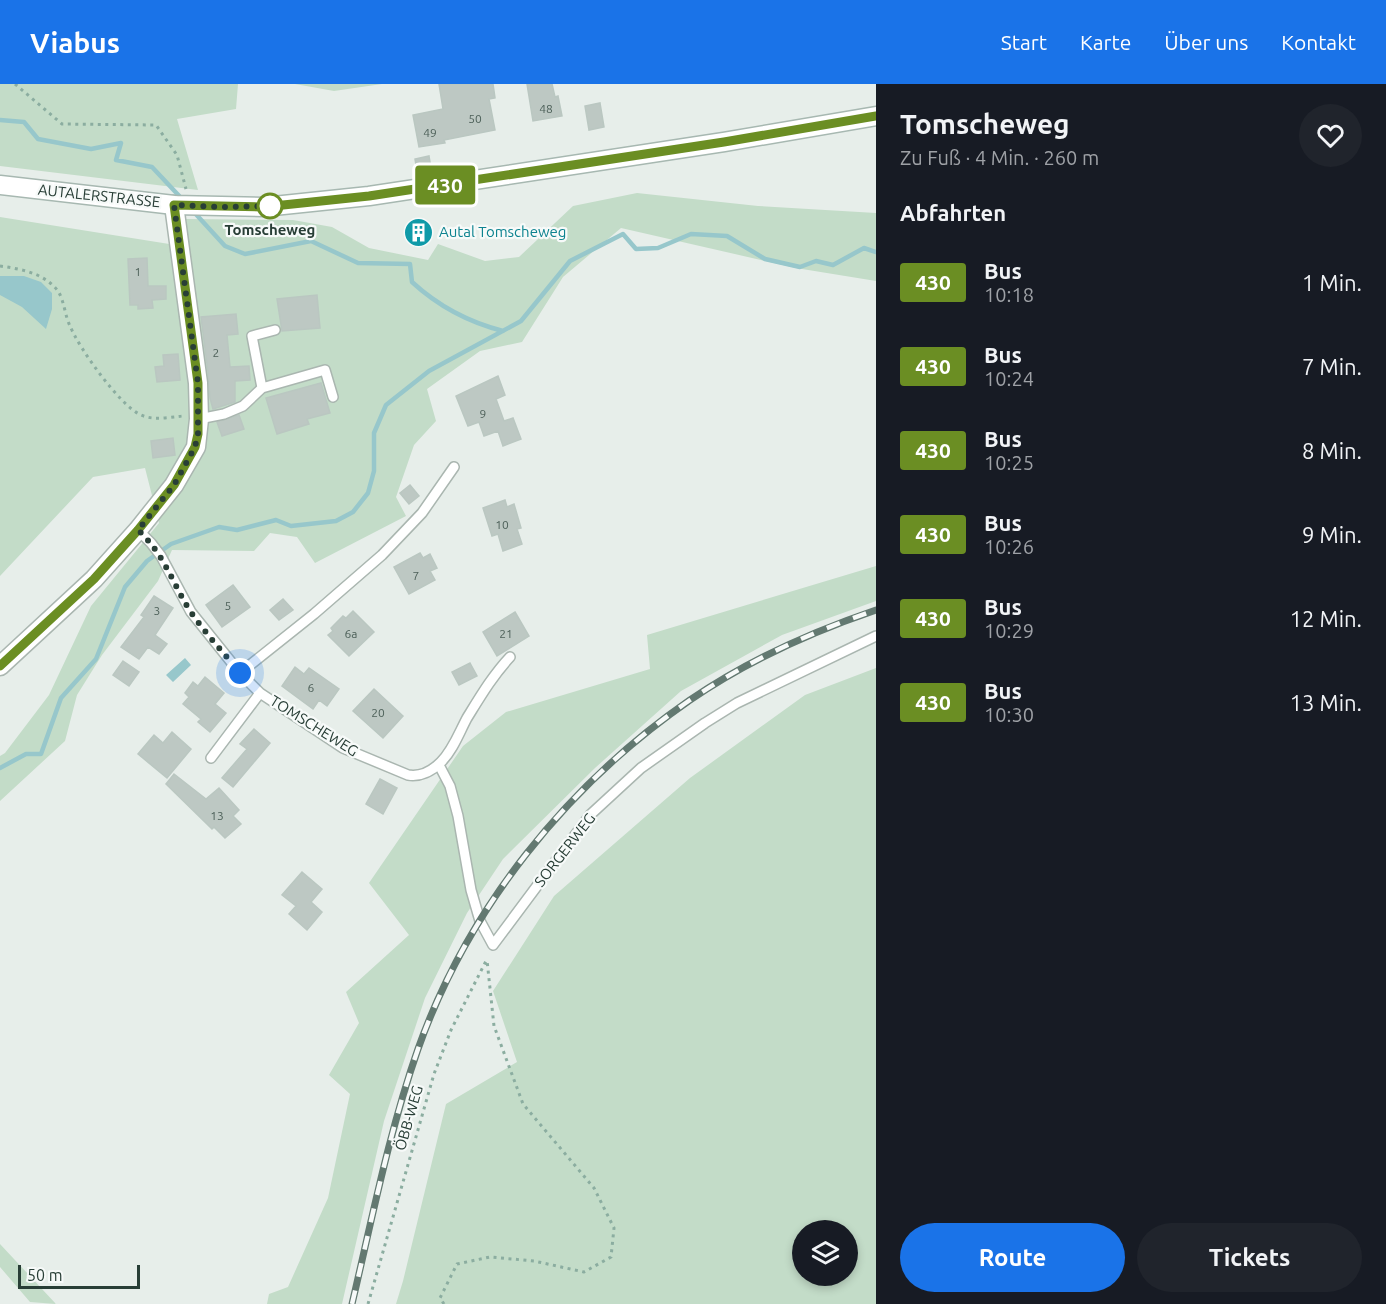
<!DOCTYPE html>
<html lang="de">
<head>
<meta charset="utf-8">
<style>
	:root { --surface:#171b24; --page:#20242c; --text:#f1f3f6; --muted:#9ea1a6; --accent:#1a73e8 }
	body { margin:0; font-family:Ubuntu,sans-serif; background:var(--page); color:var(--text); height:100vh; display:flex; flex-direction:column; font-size:22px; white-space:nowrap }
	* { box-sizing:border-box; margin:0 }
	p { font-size:20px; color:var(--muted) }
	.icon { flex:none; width:33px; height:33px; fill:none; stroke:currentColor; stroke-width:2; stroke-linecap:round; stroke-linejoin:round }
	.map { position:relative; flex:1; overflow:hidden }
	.panel { display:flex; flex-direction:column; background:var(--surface); width:510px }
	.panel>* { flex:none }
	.badge { padding:0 12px; border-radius:4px; font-size:21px; line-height:39px }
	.fabs { position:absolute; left:792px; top:1136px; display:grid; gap:12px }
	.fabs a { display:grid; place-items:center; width:66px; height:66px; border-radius:50%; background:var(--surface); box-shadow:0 3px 9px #0003; font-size:30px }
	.scale { position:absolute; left:18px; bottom:15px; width:122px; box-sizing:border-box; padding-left:6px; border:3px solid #283e36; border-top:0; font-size:16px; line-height:21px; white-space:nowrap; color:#283e36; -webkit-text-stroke:4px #f7faf9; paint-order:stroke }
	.you { position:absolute; width:30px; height:30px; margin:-15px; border:4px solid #fff; border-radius:50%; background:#1a73e8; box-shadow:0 0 0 9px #1a73e833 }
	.map>.badge { position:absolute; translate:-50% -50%; box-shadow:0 0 0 3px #fff }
	h2 { padding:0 24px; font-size:22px; line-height:54px }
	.round { display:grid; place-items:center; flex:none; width:63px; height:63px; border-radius:32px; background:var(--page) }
	.head { display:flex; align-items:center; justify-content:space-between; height:102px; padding:0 24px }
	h1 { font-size:28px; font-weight:700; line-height:45px }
	.action { display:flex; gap:12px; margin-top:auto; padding:12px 24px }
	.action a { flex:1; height:69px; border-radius:36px; background:var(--accent); color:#fff; font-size:24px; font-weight:700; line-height:69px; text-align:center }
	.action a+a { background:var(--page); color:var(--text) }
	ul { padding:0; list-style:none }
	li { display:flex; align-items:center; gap:18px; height:84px; padding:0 24px }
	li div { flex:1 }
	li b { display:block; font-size:22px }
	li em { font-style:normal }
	li .badge { min-width:66px; font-weight:700; text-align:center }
	header { display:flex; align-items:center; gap:36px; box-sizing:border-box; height:84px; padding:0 30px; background:var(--accent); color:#fff }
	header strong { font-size:28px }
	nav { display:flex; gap:33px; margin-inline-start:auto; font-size:21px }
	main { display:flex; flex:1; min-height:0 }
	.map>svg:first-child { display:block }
	.green { fill:#c3dcc8; fill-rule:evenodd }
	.water { fill:#97c7cb }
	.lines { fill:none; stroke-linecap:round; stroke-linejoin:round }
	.stream { stroke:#97c7cb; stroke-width:4.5 }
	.building { fill:#bdc8c3; stroke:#bac7c1; stroke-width:1.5 }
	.lane-casing { stroke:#aab6b0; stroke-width:12 }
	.street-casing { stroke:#aab6b0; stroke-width:21 }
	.secondary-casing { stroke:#a7b8b1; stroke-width:21 }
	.path { stroke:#8bada0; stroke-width:3; stroke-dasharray:3 4.5; stroke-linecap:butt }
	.lane { stroke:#fff; stroke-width:9 }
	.street { stroke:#fff; stroke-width:18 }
	.secondary { stroke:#fff; stroke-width:18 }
	.rail-casing { stroke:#637971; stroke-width:7 }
	.rail { stroke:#f7faf9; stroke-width:4.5; stroke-dasharray:14; stroke-linecap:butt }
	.line-casing { stroke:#fff; stroke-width:14 }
	.line { stroke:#6b8e23; stroke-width:9 }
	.walk { stroke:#283e36; stroke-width:6; stroke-dasharray:0 10.8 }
	.stop-dot { fill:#fff; stroke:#6b8e23; stroke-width:3 }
	.labels { text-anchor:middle; stroke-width:4.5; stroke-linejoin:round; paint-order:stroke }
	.number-label { font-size:12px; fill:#4d6059 }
	.street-label { font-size:15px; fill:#283e36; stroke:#f7faf9 }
	.stop-label { font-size:15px; font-weight:bold; fill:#283e36; stroke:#f7faf9 }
	.culture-label { font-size:15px; fill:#0d838f; stroke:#f7faf9; text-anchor:start }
</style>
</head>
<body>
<header>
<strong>Viabus</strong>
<nav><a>Start</a><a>Karte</a><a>Über uns</a><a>Kontakt</a></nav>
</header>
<main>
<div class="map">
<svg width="876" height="1220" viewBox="0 0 876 1220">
	<rect width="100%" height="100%" fill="#e7eeea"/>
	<path class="green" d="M0 0H238L236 25 177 35 198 106 0 82Z
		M295 0H382L334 7Z
		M637 109 758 122 876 129V197L796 184 621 144 563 193 522 258 480 267 427 305 436 337 414 361 396 413 406 432 315 479 297 453 270 449 254 467 172 466 158 497 102 571 77 611 65 657 0 717V672L5 669 49 611 91 522 159 439 145 384 93 393 0 492V133L188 163 186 135 293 136 332 143 369 164 428 176 438 160 485 177 519 173 573 122Z
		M876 482V517L782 551 681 607 595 684 503 775 467 829 425 914 384 1037 342 1220H267L269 1210 288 1203 328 1114 350 1010 329 991 359 939 346 908 409 851 369 799 463 662 506 628 650 585 647 551Z
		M876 584V1220H396L403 1197 446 1020 517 978 493 907 554 812 690 694 805 611ZM802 1146H848V1191H802Z
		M0 1160 56 1220 30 1218 0 1183Z"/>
	<path class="water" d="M0 192H24L41 198 52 209V225L46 245 22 223 0 211Z
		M185 574 191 581 173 598 166 591Z"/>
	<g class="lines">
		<path class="stream" d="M0 36 24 38 38 55 91 65 121 59 116 76 152 83 183 116
			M193 127 225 162 245 170 311 157 358 179 410 180 412 198C438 222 468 238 503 247
			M0 684 26 670H41L61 614 96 575 125 503 147 477 171 460 219 443 237 446 276 436 291 442 336 437 353 428 368 409 374 387V349L386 321 429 287 521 237 570 177 623 150 636 165 658 164 691 150 727 152 765 175 800 183 816 177 833 181 864 164 876 168"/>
	</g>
	<path class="building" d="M439 0H493L495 14 489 15 495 46 444 56 445 59 419 63 413 31 443 25Z
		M527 0H552L555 13 558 12 562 32 533 37Z
		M600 19 604 43 589 46 585 22Z
		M429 72 432 90 418 92 415 75Z
		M147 174 148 202H166V215L152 216 153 224 138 225V221H130L128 175Z
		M317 211 320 244 282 247 277 215Z
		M236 230 238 250 227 251 230 283 249 282 250 296 235 297V318L213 325 210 314 208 288 201 233Z
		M178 270 180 296 157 298 155 283 164 282 163 271Z
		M498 292 505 311 496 315 504 337 513 334 521 355 503 362 498 347 484 352 479 338 468 342 456 312Z
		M321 299 330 329 307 335 309 340 277 350 266 314Z
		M239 331 244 345 222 352 217 338Z
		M173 354 175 371 153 374 151 357Z
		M410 401 419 412 409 420 400 409Z
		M505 416 507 423 514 420 521 444 517 445 522 460 503 467 498 450 492 452 483 424Z
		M420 469 423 474 430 470 437 484 430 487 435 496 409 510 394 483Z
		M233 501 250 523 222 543 206 521Z
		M154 512 173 524 155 551 167 560 159 570 148 563 139 575 121 563 144 533 141 531Z
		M283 515 293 526 279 536 270 526Z
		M353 527 374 548 349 572 328 551 333 547 331 544 343 532 346 534Z
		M515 528 529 552 497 572 483 548Z
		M123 577 139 588 129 602 113 591Z
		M470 579 477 592 459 601 452 588Z
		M295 583 304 590 309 584 339 605 327 622 319 616 313 625 282 602Z
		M205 593 224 609 215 620 226 629 210 648 198 638 201 635 183 620 189 613 185 609 193 598 198 602Z
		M374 605 403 632 383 654 353 627Z
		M254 645 270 659 233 703 222 694 247 665 240 660Z
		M172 648 191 665 167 694 138 670 154 651 163 659Z
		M174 690 206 715 219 704 239 726 233 732 241 740 225 754 214 743 212 745 166 700Z
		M380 695 397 704 383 730 366 720Z
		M302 788 322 805 311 818 322 828 307 846 289 830 296 822 282 811Z"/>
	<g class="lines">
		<defs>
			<path id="lane" d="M262 304 252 252 275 246
				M199 335 224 330 243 322 262 304 325 286 333 313
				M138 446 151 459 161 472 191 528 240 589 260 609 343 664 408 691C420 693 432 687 441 678 453 666 459 649 467 634 480 613 493 591 510 573
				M240 589 314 530 382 471 422 429 454 383
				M211 674 260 609
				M439 681 450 702 458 732 471 806 480 837 493 861 590 731 641 684 705 639 737 619 876 552"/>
			<path id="street" d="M0 582 94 495 138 446 174 401 196 363 199 335 198 299 174 121"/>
			<path id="secondary" d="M0 101 174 121 264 123 369 112 724 58 876 32"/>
		</defs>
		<use href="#lane" class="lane-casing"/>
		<use href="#street" class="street-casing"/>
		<use href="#secondary" class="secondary-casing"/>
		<path class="path" d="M15 0 62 40 156 41 177 71 186 105
			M0 182C21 185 44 189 58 207 64 216 65 232 70 242 79 264 120 322 141 331 154 337 170 333 183 332
			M368 1220 434 990 451 946 486 877
			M444 1220 440 1214 457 1180 490 1173 534 1177 584 1188 611 1173 614 1144 594 1104 523 1020 494 942 487 876"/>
		<use href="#lane" class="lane"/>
		<use href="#street" class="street"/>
		<use href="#secondary" class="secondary"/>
		<defs>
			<path id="rail" d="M352 1220C372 1135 389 1048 418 965 468 824 567 701 690 616 747 577 811 548 876 526"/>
		</defs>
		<use href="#rail" class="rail-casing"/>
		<use href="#rail" class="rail"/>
	</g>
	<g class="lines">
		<defs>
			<path id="line" d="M0 582 94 495 138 446 174 401 195 363 198 350V299L174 121 264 123 369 112 724 58 876 32"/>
		</defs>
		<use href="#line" class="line-casing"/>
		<use href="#line" class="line"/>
		<path class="walk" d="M240 589C224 569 205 549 190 527 172 498 164 470 138 446L174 401 195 363 198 350V299L174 121 222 123 270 122"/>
	</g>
	<defs>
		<symbol id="building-disc" viewBox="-11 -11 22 22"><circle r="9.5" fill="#0f9aa8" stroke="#f7faf9"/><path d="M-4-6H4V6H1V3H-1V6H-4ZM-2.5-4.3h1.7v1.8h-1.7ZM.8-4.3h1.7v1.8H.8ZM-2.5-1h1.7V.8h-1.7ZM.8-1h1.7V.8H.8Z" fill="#fff"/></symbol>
	</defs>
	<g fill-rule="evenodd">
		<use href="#building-disc" x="402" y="132" width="33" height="33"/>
	</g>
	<circle class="stop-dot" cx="270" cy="122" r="12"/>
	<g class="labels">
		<g class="number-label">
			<text x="546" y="29">48</text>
			<text x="475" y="39">50</text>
			<text x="430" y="53">49</text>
			<text x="138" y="192">1</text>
			<text x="216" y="273">2</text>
			<text x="483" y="334">9</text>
			<text x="502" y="445">10</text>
			<text x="416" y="496">7</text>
			<text x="228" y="526">5</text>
			<text x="157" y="531">3</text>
			<text x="351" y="554">6a</text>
			<text x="506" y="554">21</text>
			<text x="311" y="608">6</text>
			<text x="378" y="633">20</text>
			<text x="217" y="736">13</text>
		</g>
		<g class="street-label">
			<text transform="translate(99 112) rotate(6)" y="5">AUTALERSTRASSE</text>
			<text transform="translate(314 642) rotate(32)" y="5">TOMSCHEWEG</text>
			<text transform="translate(565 766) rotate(-52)" y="5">SORGERWEG</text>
			<text transform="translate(409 1034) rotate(-74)" y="5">ÖBB-WEG</text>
		</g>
		<g class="stop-label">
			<text x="270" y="151">Tomscheweg</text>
		</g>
		<g class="culture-label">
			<text x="439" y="153">Autal Tomscheweg</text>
		</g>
	</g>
</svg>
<div class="fabs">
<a><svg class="icon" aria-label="layers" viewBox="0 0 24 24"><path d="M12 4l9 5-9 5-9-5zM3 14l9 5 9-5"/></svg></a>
</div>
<div class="scale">50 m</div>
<div class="you" style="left:240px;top:589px"></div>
<b class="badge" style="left:445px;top:101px;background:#6b8e23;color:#fff">430</b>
</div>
<section class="panel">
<div class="head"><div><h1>Tomscheweg</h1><p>Zu Fuß · 4 Min. · 260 m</p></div><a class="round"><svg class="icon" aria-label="heart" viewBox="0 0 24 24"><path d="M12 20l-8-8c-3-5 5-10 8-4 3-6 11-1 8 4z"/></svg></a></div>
<h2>Abfahrten</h2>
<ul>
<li><span class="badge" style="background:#6b8e23;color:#fff">430</span><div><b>Bus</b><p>10:18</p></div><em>1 Min.</em></li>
<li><span class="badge" style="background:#6b8e23;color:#fff">430</span><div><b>Bus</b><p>10:24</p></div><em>7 Min.</em></li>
<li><span class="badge" style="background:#6b8e23;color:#fff">430</span><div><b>Bus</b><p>10:25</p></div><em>8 Min.</em></li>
<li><span class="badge" style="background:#6b8e23;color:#fff">430</span><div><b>Bus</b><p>10:26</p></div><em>9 Min.</em></li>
<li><span class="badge" style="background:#6b8e23;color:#fff">430</span><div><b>Bus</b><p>10:29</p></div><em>12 Min.</em></li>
<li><span class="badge" style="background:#6b8e23;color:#fff">430</span><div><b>Bus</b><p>10:30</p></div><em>13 Min.</em></li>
</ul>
<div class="action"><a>Route</a><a>Tickets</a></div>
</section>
</main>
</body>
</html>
